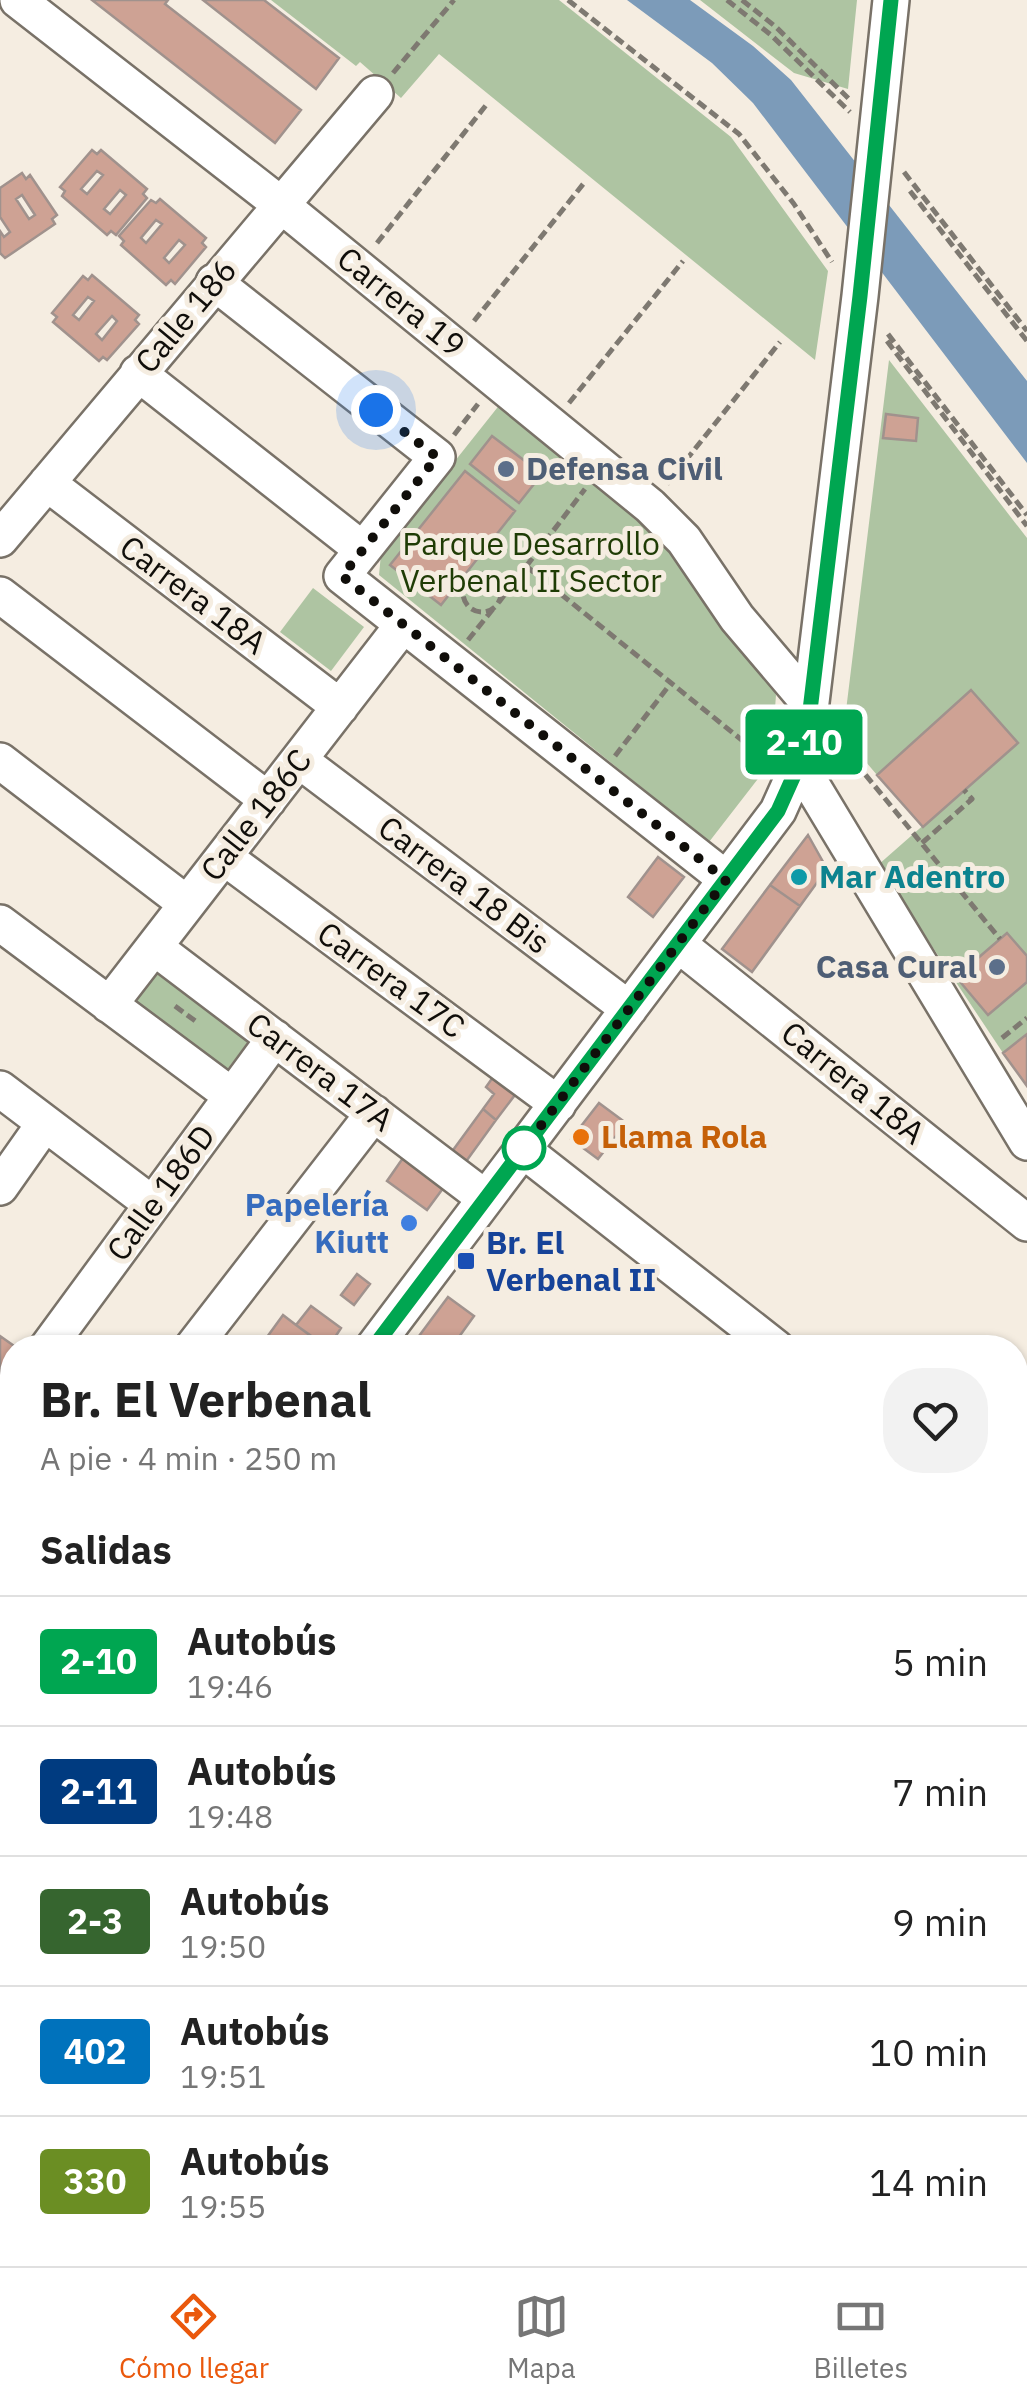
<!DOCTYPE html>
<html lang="es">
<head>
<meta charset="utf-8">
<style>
	:root { --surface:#fff; --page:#f2f2f2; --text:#222; --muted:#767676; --line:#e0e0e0; --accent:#ea580c }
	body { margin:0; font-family:"IBM Plex Sans",sans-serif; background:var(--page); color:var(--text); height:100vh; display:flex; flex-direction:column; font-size:38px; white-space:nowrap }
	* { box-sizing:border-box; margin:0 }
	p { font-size:32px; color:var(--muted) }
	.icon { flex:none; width:55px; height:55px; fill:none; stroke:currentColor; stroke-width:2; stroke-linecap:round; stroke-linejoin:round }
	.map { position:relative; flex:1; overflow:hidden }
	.panel { position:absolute; left:0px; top:1335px; width:1028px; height:932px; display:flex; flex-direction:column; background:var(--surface); border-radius:40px 40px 0 0; box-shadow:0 2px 8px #0004 }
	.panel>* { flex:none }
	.badge { padding:0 20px; border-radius:8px; font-size:35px; line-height:65px }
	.you { position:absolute; width:50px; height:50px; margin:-25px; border:8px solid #fff; border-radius:50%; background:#1a73e8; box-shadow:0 0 0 15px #1a73e833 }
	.map>.badge { position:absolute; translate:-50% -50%; box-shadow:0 0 0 5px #fff }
	h2 { padding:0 40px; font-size:38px; line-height:90px }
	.round { display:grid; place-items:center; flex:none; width:105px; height:105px; border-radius:40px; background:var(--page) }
	.overview { display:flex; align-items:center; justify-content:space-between; height:170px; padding:0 40px }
	h1 { font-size:48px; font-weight:700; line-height:75px }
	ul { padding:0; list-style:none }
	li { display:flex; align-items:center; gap:30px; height:130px; padding:0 40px; border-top:2px solid var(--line) }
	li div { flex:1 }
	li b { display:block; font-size:38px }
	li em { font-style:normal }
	li .badge { min-width:110px; font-weight:700; text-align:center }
	.tabs { display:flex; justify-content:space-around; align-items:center; height:140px; border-top:2px solid var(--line); background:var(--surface); font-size:28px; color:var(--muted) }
	.tabs a { display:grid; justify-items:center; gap:5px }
	.tabs .on { color:var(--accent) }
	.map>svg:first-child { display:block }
	.built { fill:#ecdfcd }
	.green { fill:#aec4a2 }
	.water { fill:#7c9bb9 }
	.building { fill:#cea294; stroke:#a0928d; stroke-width:2.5; fill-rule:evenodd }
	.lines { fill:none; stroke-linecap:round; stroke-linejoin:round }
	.minor-casing { stroke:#797268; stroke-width:40 }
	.path { stroke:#7e7971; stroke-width:5; stroke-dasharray:10 5; stroke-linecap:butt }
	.minor { stroke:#fff; stroke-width:35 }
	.line-casing { stroke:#fff; stroke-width:22 }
	.line { stroke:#00a651; stroke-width:15 }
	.walk { stroke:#100e0a; stroke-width:10; stroke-dasharray:0 18 }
	.service-dot { fill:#5c6f8a; stroke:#f5ede1; stroke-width:4 }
	.culture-dot { fill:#0f9aa8; stroke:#f5ede1; stroke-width:4 }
	.food-dot { fill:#e8710a; stroke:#f5ede1; stroke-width:4 }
	.stop-dot { fill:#fff; stroke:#00a651; stroke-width:5 }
	.shop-dot { fill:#3f7fe0; stroke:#f5ede1; stroke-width:4 }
	.transit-dot { fill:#1a4fb4; stroke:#f5ede1; stroke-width:4 }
	.labels { text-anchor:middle; stroke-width:10; stroke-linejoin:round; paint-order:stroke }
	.street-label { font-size:32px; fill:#100e0a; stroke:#f5ede1 }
	.service-label { font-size:32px; font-weight:bold; fill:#4e5e75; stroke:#f5ede1; text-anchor:start }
	.park-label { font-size:32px; fill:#1f3c05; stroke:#f5ede1 }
	.culture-label { font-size:32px; font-weight:bold; fill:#0d838f; stroke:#f5ede1; text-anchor:start }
	.food-label { font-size:32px; font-weight:bold; fill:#c56008; stroke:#f5ede1; text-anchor:start }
	.shop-label { font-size:32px; font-weight:bold; fill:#366cbe; stroke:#f5ede1; text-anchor:end }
	.transit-label { font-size:32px; font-weight:bold; fill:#164399; stroke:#f5ede1; text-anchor:start }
</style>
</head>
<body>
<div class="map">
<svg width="1027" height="2266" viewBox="0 0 1027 2266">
	<rect width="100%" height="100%" fill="#f5ede1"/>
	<path class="built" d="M1015 2225 1027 2234V2266H776L781 2255H1015Z"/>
	<path class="green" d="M271 0H559L731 137 828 271 815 360 439 54 401 98 360 62 356 66Z
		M700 0H857L848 89 794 73Z
		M889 360 1027 538V956L1007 933 956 977 988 1015 1027 982V1034L1003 1053 878 865 1017 743 971 691 877 775 843 735Z
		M501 403 644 516 713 615 764 675 776 695 771 762 709 842 379 575 381 554Z
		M313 588 364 627 331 671 280 632Z
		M149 962 250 1039 223 1075 122 998Z
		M1027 1829V2236L1015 2226V1848Z"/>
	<path class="water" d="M627 0H690L753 46 791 80 1027 381V463L753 103 712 63Z"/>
	<path class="building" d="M92 0H168L165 4 301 110 275 143Z
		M203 0H264L339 58 316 89Z
		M92 150 97 154 101 150 147 189 143 194 147 198 116 235 111 231 107 235 62 196 65 191 60 187ZM97 171 103 175 87 194 81 189ZM120 190 126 195 110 214 104 209Z
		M22 173 26 179 30 175 57 215 52 219 55 224 5 258 0 253V231L4 237 10 232 0 217V188ZM22 195 35 215 29 219 16 199Z
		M160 199 206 238 202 243 206 247 175 284 171 280 166 285 121 245 124 241 119 236 151 200 156 203ZM156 220 162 224 146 243 141 238ZM179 240 185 245 169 263 164 258Z
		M92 275 139 315 135 320 139 324 107 360 103 357 99 361 53 322 57 317 52 313 83 276 88 280ZM88 297 94 301 79 320 73 315ZM112 316 117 321 102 340 96 334Z
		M886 414 918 418 916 441 883 438Z
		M492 436 542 474 519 503 470 464Z
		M465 471 515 511 441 605 390 565Z
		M971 690 1018 743 923 827 877 775Z
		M808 835 827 869 800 906 770 885Z
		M658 857 684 877 653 917 628 897Z
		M770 885 800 906 752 972 722 949Z
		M1007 933 1027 956V982L988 1015 956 977Z
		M1027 1034V1086L1003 1053Z
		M498 1070 521 1087 496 1120 483 1109 494 1094 486 1087Z
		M599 1103 626 1123 598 1159 571 1139Z
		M483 1109 496 1120 462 1167 448 1157Z
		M403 1158 444 1187 427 1210 387 1181Z
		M357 1274 370 1284 354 1305 341 1295Z
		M448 1297 474 1316 451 1348H434L419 1336Z
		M311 1306 341 1328 328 1348 296 1325Z
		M283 1315 296 1325 327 1348H268L262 1344Z
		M0 1336 17 1348H12V1356L0 1374Z
		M0 1511 12 1520V1563L0 1553Z
		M0 1580 12 1590V1638L0 1628Z
		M5 1706 12 1712V1756L0 1772V1712Z"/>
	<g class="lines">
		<defs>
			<path id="minor" d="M18 0 280 204 650 506 684 540 737 618 810 704
				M214 282 437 457 342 576 726 879
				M138 373 363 550
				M47 483 340 707
				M0 539 375 94
				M0 595 268 800
				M299 760 629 1009
				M0 761 187 904
				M799 764 1027 1142
				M224 857 558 1104
				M0 923 232 1096
				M678 944 1027 1223
				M154 947 485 1198
				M109 1005 403 625
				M0 1089 152 1204
				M522 1149 776 1348
				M0 1187 45 1123
				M47 1348 275 1038
				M192 1348 374 1113
				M373 1348 778 811 799 764 808 727 860 296 891 0
				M0 1411 12 1394
				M0 1464 12 1471
				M1015 1534 1027 1543
				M0 1837 12 1821
				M0 1948 12 1958
				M400 2255 414 2266
				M68 2266 77 2255"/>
		</defs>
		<use href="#minor" class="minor-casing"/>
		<path class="path" d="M568 0 739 134 794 204 832 262
			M727 0 771 35 850 112
			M742 0 776 27 850 100
			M393 73 454 0
			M904 172 1027 331
			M910 191 1027 341
			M377 243 487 104
			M474 321 584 183
			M888 334 1027 515
			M887 341 1027 526
			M569 403 683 261
			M454 435 478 404
			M667 484 780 342
			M526 566 769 762
			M463 593a19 19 0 1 1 38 0a19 19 0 1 1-38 0Z
			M499 602 585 489
			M468 640 493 609
			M837 740 1000 939
			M615 756 671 683
			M922 843 972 799 964 790
			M175 1006 198 1023
			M1002 1038 1027 1018
			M1015 1686 1027 1669
			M1015 1798 1027 1778
			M701 2266 706 2255
			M758 2266 764 2255"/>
		<use href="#minor" class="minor"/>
	</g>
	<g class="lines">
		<defs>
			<path id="line" d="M373 1348 778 811 799 764 808 727 860 296 891 0"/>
		</defs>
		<use href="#line" class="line-casing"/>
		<use href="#line" class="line"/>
		<path class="walk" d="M376 410 437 457 342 576 726 880 524 1148"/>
	</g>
	<g class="service-dot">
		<circle cx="506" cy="469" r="10"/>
		<circle cx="997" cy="967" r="10"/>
	</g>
	<circle class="culture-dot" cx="799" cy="877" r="10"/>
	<circle class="food-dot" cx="581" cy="1137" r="10"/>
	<circle class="stop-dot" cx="524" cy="1148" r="20"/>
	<circle class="shop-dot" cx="409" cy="1223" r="10"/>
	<rect class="transit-dot" x="456" y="1251" width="20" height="20" rx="5"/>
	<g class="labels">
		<g class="street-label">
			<text transform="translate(401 302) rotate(39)" y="11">Carrera 19</text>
			<text transform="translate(186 316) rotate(-50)" y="11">Calle 186</text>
			<text transform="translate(193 595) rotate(37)" y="11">Carrera 18A</text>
			<text transform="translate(256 815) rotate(-52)" y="11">Calle 186C</text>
			<text transform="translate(464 885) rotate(37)" y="11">Carrera 18 Bis</text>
			<text transform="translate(391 980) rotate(36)" y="11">Carrera 17C</text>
			<text transform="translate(320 1072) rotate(37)" y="11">Carrera 17A</text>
			<text transform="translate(853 1083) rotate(39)" y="11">Carrera 18A</text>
			<text transform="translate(161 1193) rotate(-54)" y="11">Calle 186D</text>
		</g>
		<g class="service-label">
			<text x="526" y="480">Defensa Civil</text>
			<text x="977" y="978" text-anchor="end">Casa Cural</text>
		</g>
		<g class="park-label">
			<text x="531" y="555">Parque Desarrollo<tspan x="531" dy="37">Verbenal II Sector</tspan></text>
		</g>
		<g class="culture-label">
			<text x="819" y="888">Mar Adentro</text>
		</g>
		<g class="food-label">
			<text x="601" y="1148">Llama Rola</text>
		</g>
		<g class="shop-label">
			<text x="389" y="1216">Papelería<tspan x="389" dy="37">Kiutt</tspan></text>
		</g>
		<g class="transit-label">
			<text x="486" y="1254">Br. El<tspan x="486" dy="37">Verbenal II</tspan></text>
		</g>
	</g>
</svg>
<div class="you" style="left:376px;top:410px"></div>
<b class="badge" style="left:804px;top:742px;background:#00a651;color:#fff">2-10</b>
<section class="panel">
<div class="overview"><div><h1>Br. El Verbenal</h1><p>A pie · 4 min · 250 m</p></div><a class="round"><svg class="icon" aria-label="heart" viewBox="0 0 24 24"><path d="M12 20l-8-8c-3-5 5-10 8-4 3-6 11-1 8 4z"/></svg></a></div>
<h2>Salidas</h2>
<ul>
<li><span class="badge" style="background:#00a651;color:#fff">2-10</span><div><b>Autobús</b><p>19:46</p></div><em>5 min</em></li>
<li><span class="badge" style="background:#003b80;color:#fff">2-11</span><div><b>Autobús</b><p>19:48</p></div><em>7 min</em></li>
<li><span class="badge" style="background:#36652f;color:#fff">2-3</span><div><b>Autobús</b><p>19:50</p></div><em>9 min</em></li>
<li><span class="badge" style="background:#0072bc;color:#fff">402</span><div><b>Autobús</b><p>19:51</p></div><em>10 min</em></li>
<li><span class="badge" style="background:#6b8e23;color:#fff">330</span><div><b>Autobús</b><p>19:55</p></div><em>14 min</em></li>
</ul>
</section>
</div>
<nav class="tabs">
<a class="on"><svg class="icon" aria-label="directions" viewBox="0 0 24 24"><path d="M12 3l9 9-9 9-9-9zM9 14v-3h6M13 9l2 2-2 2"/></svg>Cómo llegar</a>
<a><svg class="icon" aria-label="map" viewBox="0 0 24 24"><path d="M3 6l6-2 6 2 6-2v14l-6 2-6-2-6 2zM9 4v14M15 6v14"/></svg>Mapa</a>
<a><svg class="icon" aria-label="tickets" viewBox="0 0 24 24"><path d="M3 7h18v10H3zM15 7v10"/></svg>Billetes</a>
</nav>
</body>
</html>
